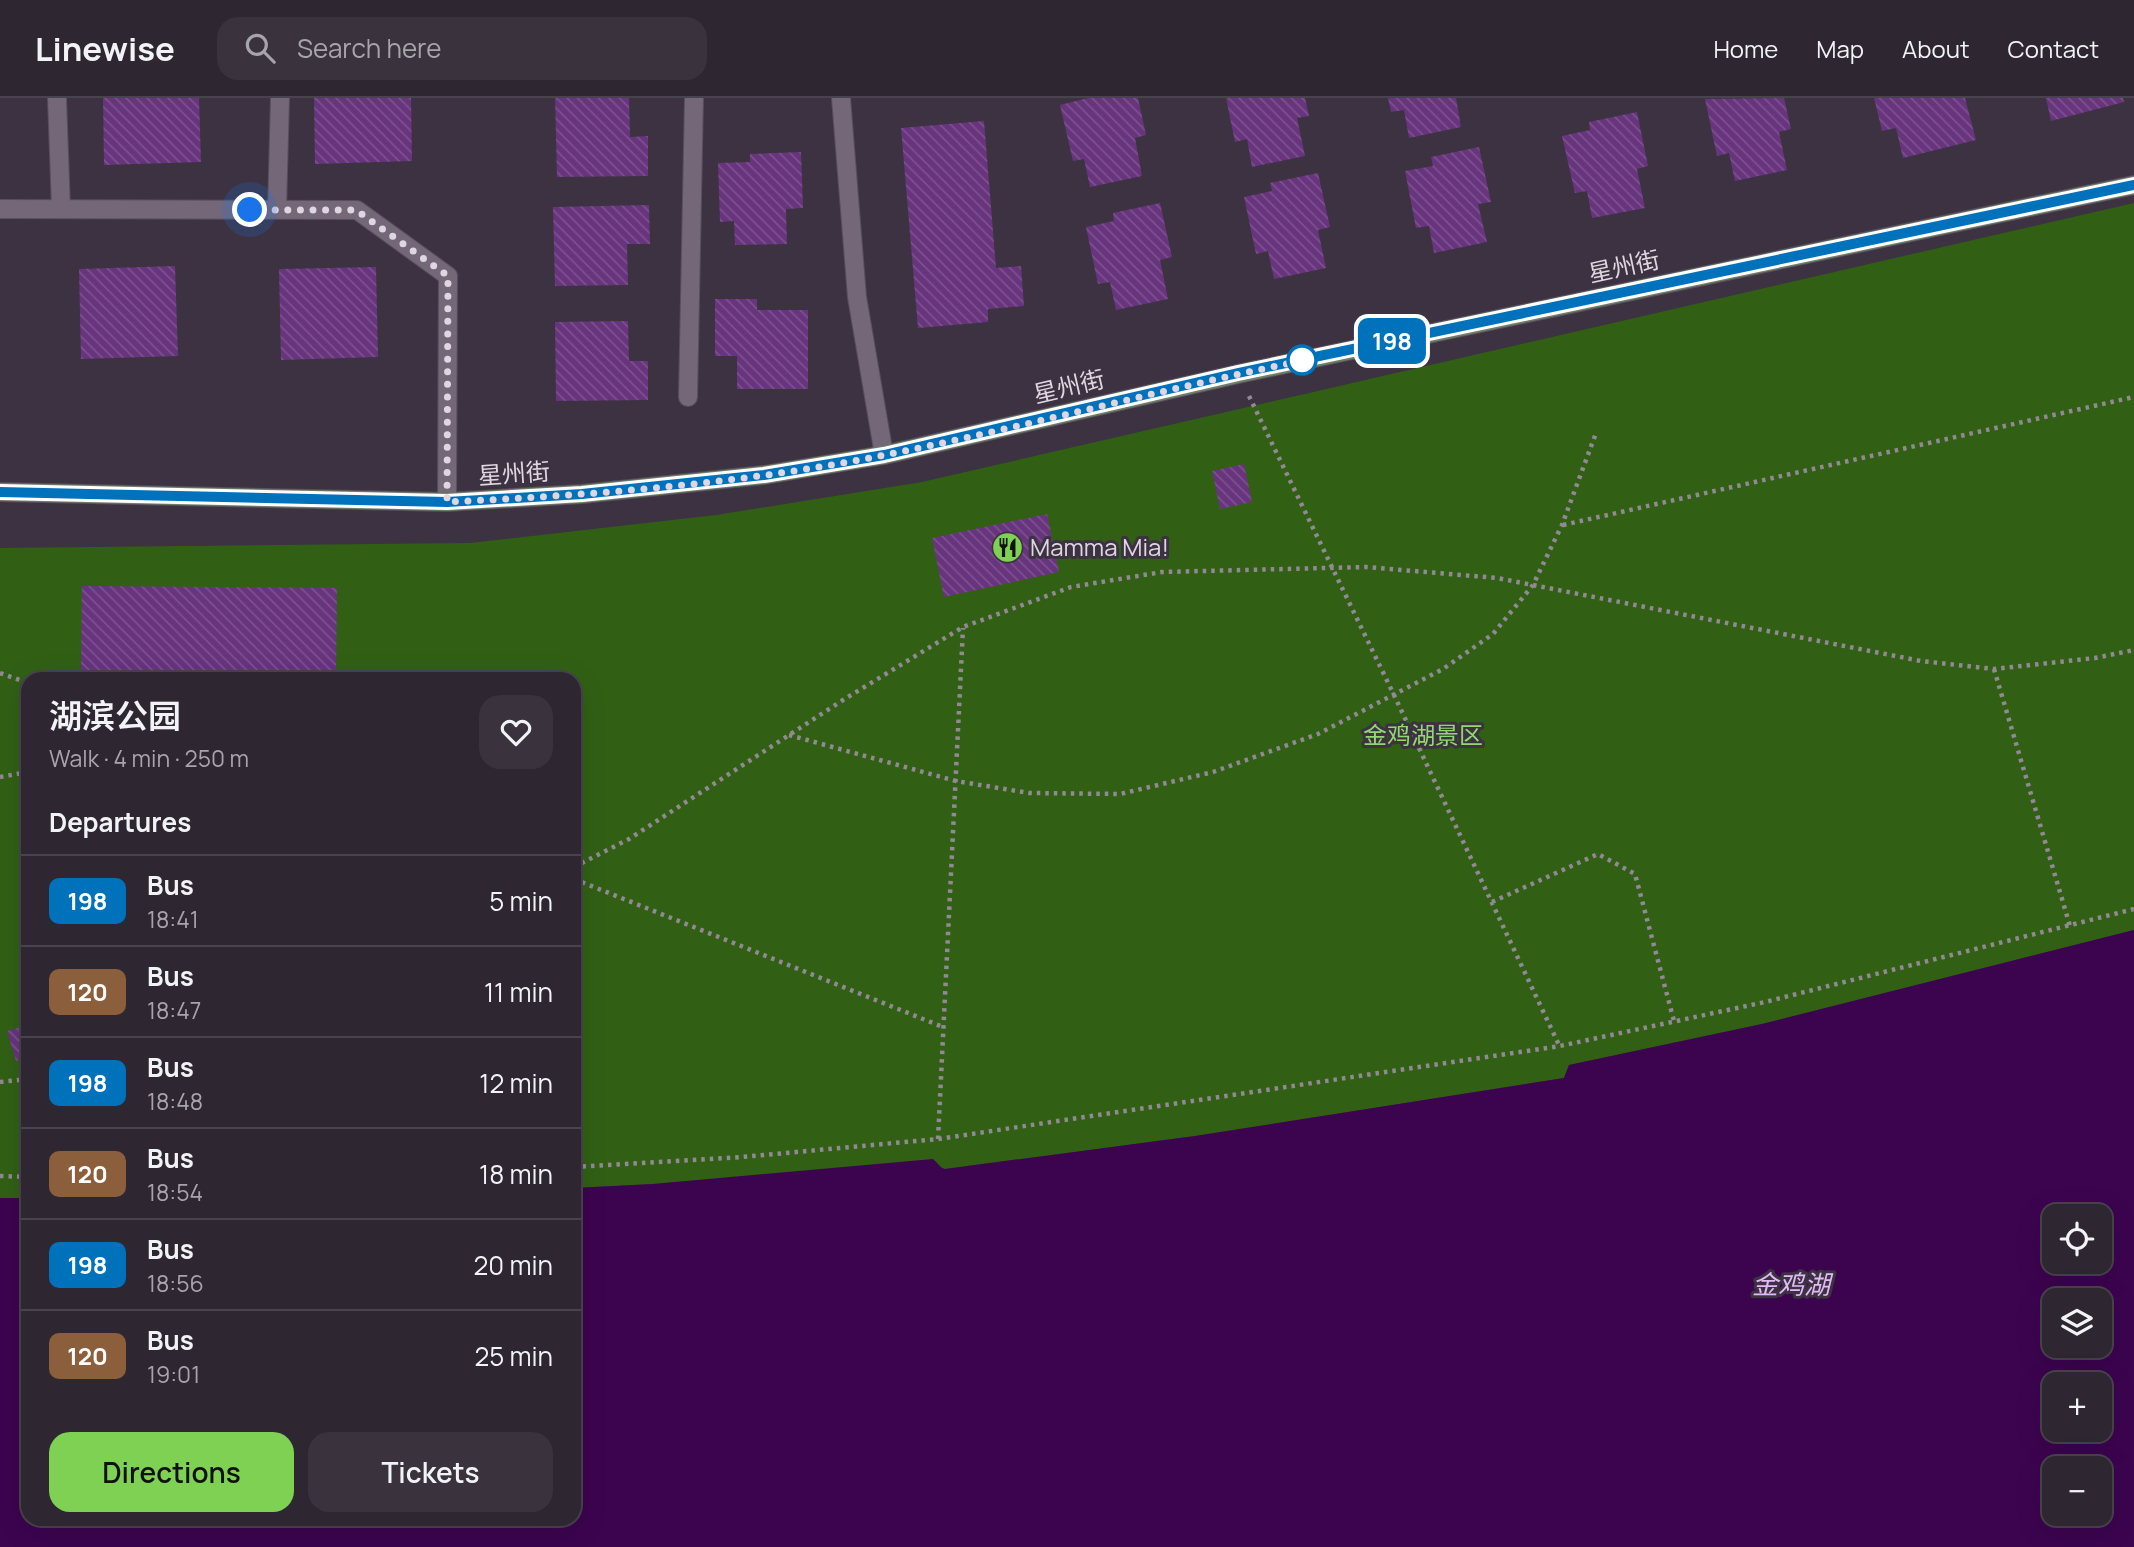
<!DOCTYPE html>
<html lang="en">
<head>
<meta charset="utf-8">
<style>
	:root { --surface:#2e2631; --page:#3a323d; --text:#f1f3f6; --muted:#a7a5ab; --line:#49434d; --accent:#7ed153 }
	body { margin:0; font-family:Manrope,"Noto Sans SC",sans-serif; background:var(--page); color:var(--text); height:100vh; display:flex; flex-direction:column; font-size:26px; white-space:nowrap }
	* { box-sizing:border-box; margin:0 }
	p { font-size:23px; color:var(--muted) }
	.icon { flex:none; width:38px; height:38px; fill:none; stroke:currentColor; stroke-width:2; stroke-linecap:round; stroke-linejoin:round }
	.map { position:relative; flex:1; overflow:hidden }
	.details { position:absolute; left:21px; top:574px; width:560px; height:854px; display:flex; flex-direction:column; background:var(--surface); border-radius:21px; box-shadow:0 7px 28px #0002,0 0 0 2px var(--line) }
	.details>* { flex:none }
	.badge { padding:0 14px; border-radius:10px; font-size:24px; line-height:46px }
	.buttons { position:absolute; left:2042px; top:1106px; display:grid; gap:14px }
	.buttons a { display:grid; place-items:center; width:70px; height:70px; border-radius:14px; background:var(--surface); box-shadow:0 7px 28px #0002,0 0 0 2px var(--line); font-size:35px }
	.you { position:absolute; width:35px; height:35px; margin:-18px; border:5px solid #fff; border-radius:50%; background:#1a73e8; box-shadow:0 0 0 10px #1a73e833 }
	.map>.badge { position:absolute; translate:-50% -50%; box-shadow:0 0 0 4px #fff }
	h2 { padding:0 28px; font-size:26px; line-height:63px }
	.round { display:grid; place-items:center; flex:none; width:74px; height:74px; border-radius:21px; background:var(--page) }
	.overview { display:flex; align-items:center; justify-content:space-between; height:119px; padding:0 28px }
	h1 { font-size:33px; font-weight:600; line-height:52px }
	.action { display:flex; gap:14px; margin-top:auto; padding:14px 28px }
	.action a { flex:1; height:80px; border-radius:21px; background:var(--accent); color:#111; font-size:28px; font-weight:600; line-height:80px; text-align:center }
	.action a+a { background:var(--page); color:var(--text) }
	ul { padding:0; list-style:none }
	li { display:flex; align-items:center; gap:21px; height:91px; padding:0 28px; border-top:2px solid var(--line) }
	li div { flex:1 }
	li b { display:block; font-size:26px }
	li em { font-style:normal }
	li .badge { min-width:77px; font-weight:700; text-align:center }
	header { display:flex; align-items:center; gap:42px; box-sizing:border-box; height:98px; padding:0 35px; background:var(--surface); border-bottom:2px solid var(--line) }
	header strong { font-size:33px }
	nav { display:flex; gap:38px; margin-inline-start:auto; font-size:24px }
	.search { width:490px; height:63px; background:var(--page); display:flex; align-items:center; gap:18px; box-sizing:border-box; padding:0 24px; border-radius:21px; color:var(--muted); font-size:26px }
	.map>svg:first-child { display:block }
	.green { fill:#316015 }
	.water { fill:#3c044f; fill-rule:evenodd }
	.building { fill:url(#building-back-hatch) }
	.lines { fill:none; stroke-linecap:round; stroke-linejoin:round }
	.lane-casing { stroke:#574f5c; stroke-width:20 }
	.secondary-casing { stroke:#574f5c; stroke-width:20 }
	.path { stroke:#928995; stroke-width:4.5; stroke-dasharray:3.5 5; stroke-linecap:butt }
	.lane { stroke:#736778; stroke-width:18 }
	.secondary { stroke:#6f7e66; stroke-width:18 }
	.line-casing { stroke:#fff; stroke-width:16 }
	.line { stroke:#0072bc; stroke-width:10 }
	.walk { stroke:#ded7e1; stroke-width:7; stroke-dasharray:0 12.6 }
	.stop-dot { fill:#fff; stroke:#0072bc; stroke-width:3.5 }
	.labels { text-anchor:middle; stroke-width:6; stroke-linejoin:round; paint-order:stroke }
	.street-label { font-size:24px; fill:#ded7e1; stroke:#3d3241 }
	.poi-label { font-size:24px; fill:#ded7e1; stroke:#3d3241; text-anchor:start }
	.park-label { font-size:24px; fill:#91d96f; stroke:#3d3241 }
	.water-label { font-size:26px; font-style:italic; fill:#e2b9f6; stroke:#3d3241 }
</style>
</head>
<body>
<header>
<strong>Linewise</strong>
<div class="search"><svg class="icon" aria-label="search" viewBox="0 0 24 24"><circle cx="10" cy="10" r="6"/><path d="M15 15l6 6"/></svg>Search here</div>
<nav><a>Home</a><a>Map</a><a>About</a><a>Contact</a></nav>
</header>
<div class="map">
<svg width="2134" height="1449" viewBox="0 0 2134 1449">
	<defs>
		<pattern id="building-back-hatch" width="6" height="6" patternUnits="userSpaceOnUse" patternTransform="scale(1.75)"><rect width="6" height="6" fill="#67347d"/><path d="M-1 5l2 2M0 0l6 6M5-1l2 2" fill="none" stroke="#7c518f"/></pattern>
	</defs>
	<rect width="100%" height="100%" fill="#3d3241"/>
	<path class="green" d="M2134 105V832L1762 926 1569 967 1564 980 1195 1038 945 1071 939 1069 936 1063 653 1086 574 1090V581H28V1100H0V450L470 445 716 417 922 384Z"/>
	<path class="water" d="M2134 832V1449H0V1100H28V1421H574V1090L653 1086 933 1061 942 1070 945 1071 1195 1038 1564 980 1569 967 1762 926ZM2054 1118H2100V1164H2054ZM2054 1202H2100V1248H2054ZM2054 1286H2100V1332H2054ZM2054 1370H2100V1416H2054Z"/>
	<path class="building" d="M103 0H199L201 64 104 67Z
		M314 0H411L412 63 315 66Z
		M555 0H629L630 39 648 38V78L557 79Z
		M1088 0H1138L1146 37 1135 40 1142 78 1090 89 1084 61 1073 63 1060 7Z
		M1226 0H1305L1309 18 1297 20 1305 58 1252 69 1247 41 1235 44Z
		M1388 0H1456L1461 29 1409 40 1404 12 1391 14Z
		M1784 0 1791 31 1779 34 1787 72 1735 83 1729 55 1717 58 1705 1Z
		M1874 0H1965L1976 42 1903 60 1896 30 1882 33Z
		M2046 0H2123L2124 4 2051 23Z
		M1637 14 1648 68 1637 71 1645 110 1592 120 1587 93 1575 95 1562 38 1590 32 1589 24Z
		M984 23 996 170 1021 168 1024 208 988 211V224L918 230 901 30Z
		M1479 49 1491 104 1478 106 1487 144 1434 155 1429 128 1416 130 1405 73 1433 68 1431 59Z
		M801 54 803 110 786 111 787 146 735 147 734 123 720 124 718 65 750 64V56Z
		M1318 75 1330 129 1318 132 1326 170 1274 181 1268 153 1256 156 1244 99 1272 93 1270 85Z
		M1160 105 1172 159 1160 162 1168 201 1116 212 1110 184 1098 186 1086 129 1114 123 1113 115Z
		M649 107 650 146H627L628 187 555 188 553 109Z
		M175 168 178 258 81 261 79 171Z
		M376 169 378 259 281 262 279 171Z
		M715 201H757V212H808V291H737V258H715Z
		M628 223 629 263H648V302L556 303 555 224Z
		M1244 366 1252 404 1220 411 1212 373Z
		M1047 416 1059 474 944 499 932 440Z
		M82 488 337 490 336 577 81 575Z
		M28 927V959L16 963 7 933Z"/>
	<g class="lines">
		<defs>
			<path id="lane" d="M57 0 61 111
				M841 0 857 199 884 357
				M0 111 357 112 448 178 447 404
				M277 112 280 0
				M688 299 694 0"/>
			<path id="secondary" d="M0 394 447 404 582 396 764 377 884 357 1238 276 2134 87"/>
		</defs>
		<use href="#lane" class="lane-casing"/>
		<use href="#secondary" class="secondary-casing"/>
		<path class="path" d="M1249 298 1394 597 1559 947
			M1563 427 2134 299
			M1994 571 2070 828
			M0 575 28 585
			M789 637 956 683 1029 695 1120 696 1213 674 1318 636 1443 571 1493 536 1533 487 1562 427 1596 335
			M0 679 28 674
			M574 769 629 741 843 602 963 529 1071 489 1162 474 1366 469 1497 480 1921 563 1994 571 2095 560 2134 552
			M574 781 943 929
			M1492 804 1598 756 1635 776 1674 923
			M0 984 28 981
			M938 1041 963 530
			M574 1069 742 1059 938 1041 1560 948 1765 904 2134 811
			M0 1078 28 1079"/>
		<use href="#lane" class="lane"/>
		<use href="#secondary" class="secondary"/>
	</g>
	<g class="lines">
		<defs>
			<path id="line" d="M0 394 447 404 582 396 764 377 884 357 1238 275 2134 87"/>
		</defs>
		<use href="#line" class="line-casing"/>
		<use href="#line" class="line"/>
		<path class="walk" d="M250 112H356L448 178 447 404C594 397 741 386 885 357 1029 328 1171 289 1315 260L1302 262"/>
	</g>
	<defs>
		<symbol id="restaurant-disc" viewBox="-11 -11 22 22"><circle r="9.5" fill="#7ed153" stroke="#3d3241"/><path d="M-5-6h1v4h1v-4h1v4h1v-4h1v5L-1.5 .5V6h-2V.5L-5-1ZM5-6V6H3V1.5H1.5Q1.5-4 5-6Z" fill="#111"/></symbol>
	</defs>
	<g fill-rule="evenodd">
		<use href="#restaurant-disc" x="990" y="432" width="35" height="35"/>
	</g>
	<circle class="stop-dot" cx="1302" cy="262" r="14"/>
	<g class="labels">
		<g class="street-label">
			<text transform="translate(1624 169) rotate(-12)" y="8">星州街</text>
			<text transform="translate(1069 289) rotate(-13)" y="8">星州街</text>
			<text transform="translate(514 376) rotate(-4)" y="8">星州街</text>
		</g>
		<g class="poi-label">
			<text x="1030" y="458">Mamma Mia!</text>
		</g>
		<g class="park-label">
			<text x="1423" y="646">金鸡湖景区</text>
		</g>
		<g class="water-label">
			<text x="1791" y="1196">金鸡湖</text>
		</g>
	</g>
</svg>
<div class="buttons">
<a><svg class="icon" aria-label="locate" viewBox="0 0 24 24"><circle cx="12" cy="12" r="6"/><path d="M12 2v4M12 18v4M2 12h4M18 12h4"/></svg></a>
<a><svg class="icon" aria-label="layers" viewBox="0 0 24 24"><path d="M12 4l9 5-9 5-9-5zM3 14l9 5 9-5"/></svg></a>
<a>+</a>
<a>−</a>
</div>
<div class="you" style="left:250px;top:112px"></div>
<b class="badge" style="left:1392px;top:243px;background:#0072bc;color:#fff">198</b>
<section class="details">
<div class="overview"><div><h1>湖滨公园</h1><p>Walk · 4 min · 250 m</p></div><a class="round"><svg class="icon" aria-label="heart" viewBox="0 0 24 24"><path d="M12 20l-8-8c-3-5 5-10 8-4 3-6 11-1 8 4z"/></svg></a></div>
<h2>Departures</h2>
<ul>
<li><span class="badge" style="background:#0072bc;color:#fff">198</span><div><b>Bus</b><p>18:41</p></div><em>5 min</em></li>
<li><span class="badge" style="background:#8b5e3c;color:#fff">120</span><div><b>Bus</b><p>18:47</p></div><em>11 min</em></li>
<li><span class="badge" style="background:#0072bc;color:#fff">198</span><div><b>Bus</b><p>18:48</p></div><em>12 min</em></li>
<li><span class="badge" style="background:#8b5e3c;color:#fff">120</span><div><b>Bus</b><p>18:54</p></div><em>18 min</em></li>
<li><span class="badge" style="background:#0072bc;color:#fff">198</span><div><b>Bus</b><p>18:56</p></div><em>20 min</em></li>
<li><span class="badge" style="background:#8b5e3c;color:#fff">120</span><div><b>Bus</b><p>19:01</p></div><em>25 min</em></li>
</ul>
<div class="action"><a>Directions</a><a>Tickets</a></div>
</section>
</div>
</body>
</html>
